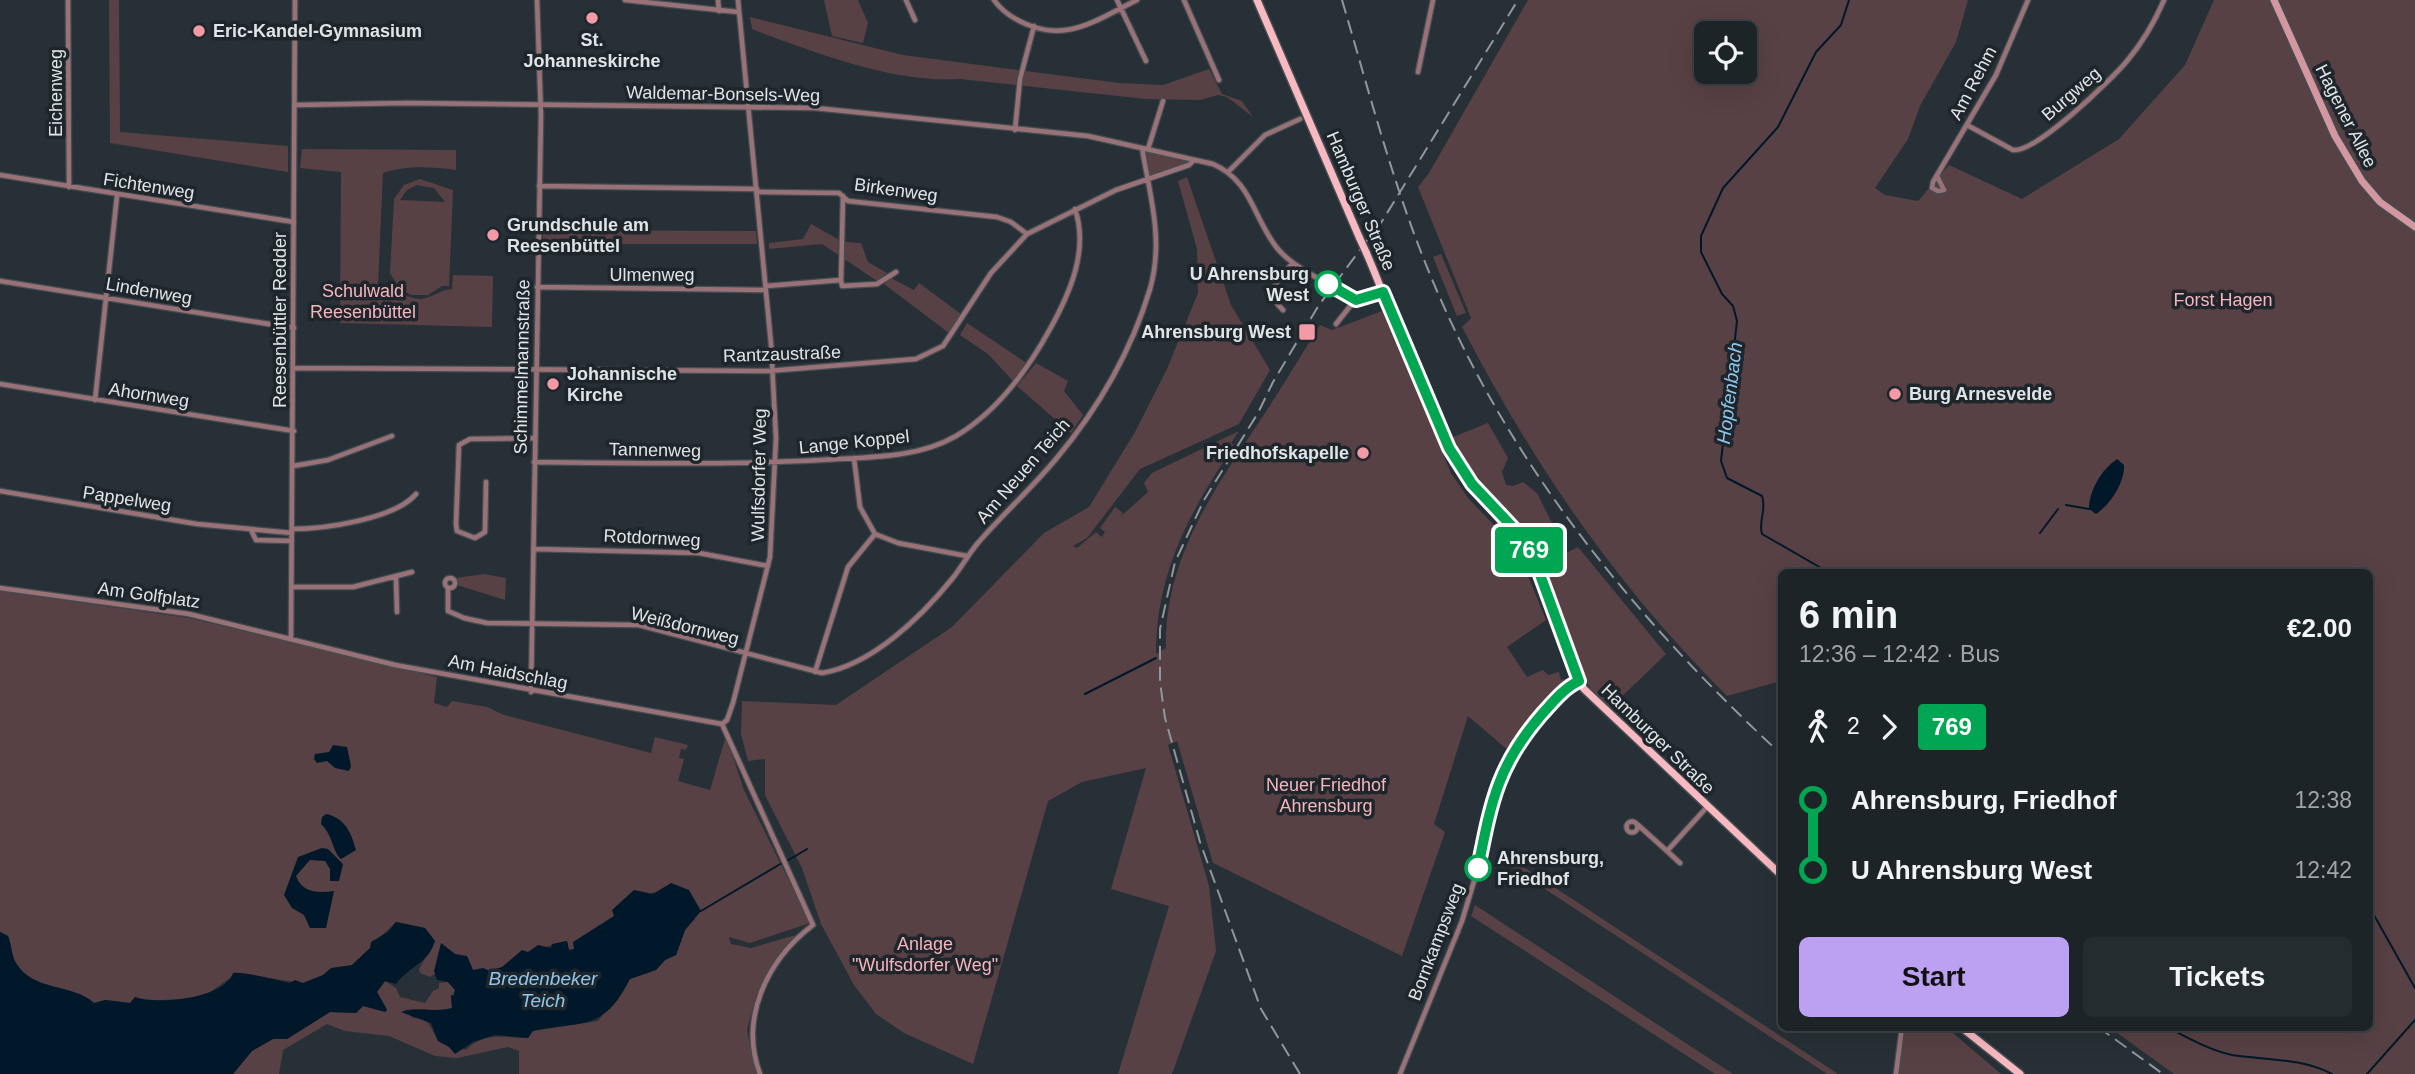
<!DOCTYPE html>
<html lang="en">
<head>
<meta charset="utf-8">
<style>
	:root { --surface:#1d2428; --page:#252c30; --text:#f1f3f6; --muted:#a0a4a8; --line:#3b4145; --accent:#bca0f2 }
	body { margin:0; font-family:Helvetica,sans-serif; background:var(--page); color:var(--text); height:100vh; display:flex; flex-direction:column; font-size:26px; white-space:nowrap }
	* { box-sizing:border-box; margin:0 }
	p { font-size:23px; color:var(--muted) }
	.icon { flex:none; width:38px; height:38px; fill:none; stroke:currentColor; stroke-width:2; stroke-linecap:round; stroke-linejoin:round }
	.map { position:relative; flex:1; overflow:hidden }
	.details { position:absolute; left:1778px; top:569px; width:595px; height:462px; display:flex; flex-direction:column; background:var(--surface); border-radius:10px; box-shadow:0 7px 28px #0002,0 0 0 2px var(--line) }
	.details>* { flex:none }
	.badge { padding:0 14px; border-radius:5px; font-size:24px; line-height:46px }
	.buttons { position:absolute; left:1694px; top:21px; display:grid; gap:14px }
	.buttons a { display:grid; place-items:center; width:63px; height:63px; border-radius:10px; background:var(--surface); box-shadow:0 7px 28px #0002,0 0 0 2px var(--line); font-size:35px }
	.map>.badge { position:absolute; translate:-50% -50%; box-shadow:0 0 0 4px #fff }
	.legs { display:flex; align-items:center; gap:10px; height:77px; padding:0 21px; font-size:23px }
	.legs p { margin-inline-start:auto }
	.overview { display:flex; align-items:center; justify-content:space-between; height:119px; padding:0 21px }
	h1 { font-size:38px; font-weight:800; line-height:52px }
	.button { display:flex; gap:14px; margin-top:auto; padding:14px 21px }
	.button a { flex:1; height:80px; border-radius:10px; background:var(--accent); color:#111; font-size:28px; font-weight:800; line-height:80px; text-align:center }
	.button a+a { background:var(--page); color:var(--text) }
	ul { padding:0 21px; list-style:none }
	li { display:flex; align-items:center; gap:24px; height:70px; font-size:26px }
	li i { display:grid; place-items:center; width:10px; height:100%; margin:0 9px; background:currentColor }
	li i::after { content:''; width:18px; height:18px; margin:-9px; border:5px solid; border-radius:50%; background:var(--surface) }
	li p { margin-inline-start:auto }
	li:first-child i { background:linear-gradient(#0000 50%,currentColor 0) }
	li:last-child i { background:linear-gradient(currentColor 50%,#0000 0) }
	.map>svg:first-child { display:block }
	.green { fill:#584144; fill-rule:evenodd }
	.water { fill:#00182a }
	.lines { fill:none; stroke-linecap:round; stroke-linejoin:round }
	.stream { stroke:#00182a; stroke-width:2 }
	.street-casing { stroke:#444d52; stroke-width:7 }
	.secondary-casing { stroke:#444d52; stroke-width:10 }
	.primary-casing { stroke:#444d52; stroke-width:10 }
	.street { stroke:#987276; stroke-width:4.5 }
	.secondary { stroke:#d4979f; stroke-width:7 }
	.primary { stroke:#f9b9c1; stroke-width:7 }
	.rail { stroke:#90979c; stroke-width:2; stroke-dasharray:14 7; stroke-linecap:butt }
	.street-bridge-casing { stroke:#444d52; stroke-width:7; stroke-linecap:butt }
	.primary-bridge-casing { stroke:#444d52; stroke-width:10; stroke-linecap:butt }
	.street-bridge { stroke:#987276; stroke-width:4.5 }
	.primary-bridge { stroke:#f9b9c1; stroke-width:7 }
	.line-1-casing { stroke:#fff; stroke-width:16 }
	.line-1 { stroke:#00a651; stroke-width:10 }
	.poi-dot { fill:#f49aa7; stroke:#1e262c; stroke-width:2.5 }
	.stop-1-dot { fill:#fff; stroke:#00a651; stroke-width:3.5 }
	.labels { text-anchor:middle; stroke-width:7; stroke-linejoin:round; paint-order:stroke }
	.poi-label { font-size:18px; font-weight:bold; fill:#dee4e8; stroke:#1e262c; text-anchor:start }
	.street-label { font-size:18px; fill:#dee4e8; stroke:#1e262c }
	.stop-label { font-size:18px; font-weight:bold; fill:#dee4e8; stroke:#1e262c; text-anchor:end }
	.park-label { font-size:18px; fill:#f7b4bd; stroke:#1e262c }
	.water-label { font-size:19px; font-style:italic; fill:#8fc6ec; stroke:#1e262c }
</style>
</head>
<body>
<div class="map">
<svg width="2415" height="1074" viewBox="0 0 2415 1074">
	<rect width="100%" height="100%" fill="#273036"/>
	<path class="green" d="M109 0H119L120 132 288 146V172L110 143Z
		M824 0H858L868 23 863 43 832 36Z
		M1528 0H1968L1956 42 1920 106 1908 139 1875 188 1885 195 1918 201 1949 165 2022 199 2119 139 2185 65 2214 0H2415V1074H2174L2109 1027H2370V572H1782L1781 681 1727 696C1615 584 1535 467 1462 327L1471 318 1418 187 1429 173ZM1706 33H1745V72H1706Z
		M750 17 903 55 1119 83 1163 85 1209 69 1222 94 1242 101 1253 117 1227 97 1218 95 1200 100 1146 99 960 79C897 83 828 57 770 36L752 29Z
		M302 149 456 150V170C430 167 409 165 383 173L378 285C394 286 405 299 421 299 433 298 440 289 452 289L453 275 493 276 492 327 340 323 341 172 300 168Z
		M1145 150 1192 160 1190 164 1149 178Z
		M1187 177 1231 305 1270 370 1239 424 1140 469 1087 538 1073 546 1077 548 1096 532 1102 537 1105 532 1100 528 1115 507 1123 513 1120 517 1148 492 1144 483 1152 473 1239 431 1231 443 1234 445C1190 512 1156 572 1156 654L1166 648C1164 558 1216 487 1263 416 1283 386 1301 355 1320 325L1332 330 1382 311 1451 473 1468 498 1517 549 1546 620 1507 647 1527 677 1543 670 1548 675 1559 672 1561 680 1569 678 1570 681 1527 721 1509 751 1468 716 1434 824 1445 832 1402 956 1213 863 1177 741 1168 745 1209 886 1216 951 1172 1074H1118L1169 906 1111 889 1146 768 1082 782 1048 801 973 1064 904 1033 876 1014 854 985 821 924 802 868 765 795V759L748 761 741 734 742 701 836 705 952 627 1044 533 1089 507 1135 432 1167 369 1198 293 1197 249 1178 181Z
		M420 179 453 190 449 286H442L428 295H411L399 288 390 273 394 199 404 185ZM417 185 434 188 445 202 400 200 407 190Z
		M811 224 843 242 861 243 868 262 887 273 877 281 822 244 769 249V243L803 239Z
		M543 230 756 231 757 244H543Z
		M1441 254 1466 313 1457 316 1433 257Z
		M891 278 914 290 919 283 961 314 949 333 884 284Z
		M967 323 1028 364 1013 381 988 354 960 335Z
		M1036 363 1068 381 1064 391 1083 415 1071 433 1017 386Z
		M1488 423 1508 458 1502 472 1506 485 1513 486 1523 482 1537 493 1552 523 1536 530 1524 528 1466 466 1453 437Z
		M1578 547 1666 654 1610 708 1593 692 1583 677 1543 565Z
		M484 574 506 578 505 600 457 585 456 578Z
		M0 591 189 618 437 677 434 703 447 707 452 701 487 707 504 715 651 753 655 737 688 745 686 750 681 749 679 758 684 759 678 781 710 790 726 736 744 790 810 923 750 943 729 937 731 944 751 948 796 935 756 996 747 1030 756 1074H519V1051L508 1047 457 1058 435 1056 389 1036 345 1031 327 1024 283 1050 279 1074H233L252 1051 273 1039H287L330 1012 356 1013 363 1006 387 1009 377 992 385 981 396 988 400 997 425 1003 433 991 439 988V983L448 982 455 990 451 998 452 1008 431 1012 426 1009 404 1010 413 1018C431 1019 430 1027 438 1041L466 1050C484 1031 505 1038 528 1038L532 1031 598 1021 630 979 656 970 665 960 676 955 685 930 695 919 689 891 680 887 629 898 614 916 574 949 569 950 567 941 528 952 502 967 489 971 473 970 467 957 455 954 441 944 435 974 430 977 420 973 419 969 435 941 425 928 396 922 377 940 372 941 371 948 352 965 303 983 245 975 227 980 206 995 195 998 146 1001 135 997 131 1003 105 1000 94 1003C72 983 34 992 16 963 11 955 12 945 8 936L0 932Z
		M1516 862 1838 1074H1827L1513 868Z
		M1475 905 1733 1074H1715L1471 916Z
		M1904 1027H1946L2001 1074H1899Z"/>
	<path class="water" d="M2117 459 2124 465C2125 482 2110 505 2096 514L2089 509C2089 491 2101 470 2117 459Z
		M333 745 347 747 351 766 349 771 335 768 327 761 317 763 314 759 315 754 329 752Z
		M326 814C345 818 351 832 356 850L341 859C332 851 334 837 321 824L322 817Z
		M322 848 328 849 343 864 339 881H330V869L325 861 310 860 296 876C302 893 318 893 334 891L326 928H310L304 915 292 908 284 895 298 857Z
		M671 883 689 890 701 911 685 930 676 955 665 960 656 970 630 979C603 1032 585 1020 533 1031L528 1038 495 1035 473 1042 455 1054 449 1047 438 1041 431 1023 401 1012C417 1006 434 1013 452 1008L451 995 454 996 455 990 448 982 437 980 434 971 441 943 455 954 467 956 473 970 483 968 490 971 502 967 522 950 528 952 538 945 551 948 552 944 567 941 569 950 574 949 573 942 614 916 612 910 634 890 653 894Z
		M396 922 425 928 435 941C428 964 409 966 396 984L385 981 377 992 387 1010 385 1012 363 1006 356 1013 330 1012 287 1039H273L252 1051 233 1074H0V932L8 936C12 945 11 955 16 963 33 992 72 983 94 1003L105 1000 130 1003 135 997C157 1005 224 999 233 973 242 971 278 980 290 983L295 980 303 983 323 975 331 968 352 965 370 948 371 942 388 932Z"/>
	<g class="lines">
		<path class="stream" d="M2066 505 2089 509
			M2040 533 2058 509
			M1828 572 1762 534C1758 521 1767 510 1762 496L1727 478 1721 461 1737 321 1733 306 1722 294 1701 252V236L1723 188 1778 127 1816 52 1841 25 1849 0
			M1085 694 1156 658
			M787 861 807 849
			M2370 908 2415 988
			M701 911 782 863
			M2167 1027C2186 1037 2211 1051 2232 1055 2265 1060 2302 1058 2332 1074
			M2367 1074 2415 1020"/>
		<defs>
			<path id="street" d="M68 0 69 187
				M625 0 738 12
				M718 0 719 11
				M906 0 915 20
				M994 0C1008 20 1041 34 1066 30 1090 27 1116 10 1137 0
				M1117 0 1146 61
				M1184 0 1219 80
				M1418 72 1433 0
				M295 105 407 103 815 108 1088 136 1213 164C1252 181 1253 218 1277 248 1291 265 1312 274 1330 286
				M1967 125 2013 150C2036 153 2111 80 2127 61 2142 43 2155 21 2164 0
				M1015 130 1020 79 1034 26
				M1148 149 1163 101
				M1228 172 1265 135 1300 119
				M0 175 294 222
				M1937 176 1944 190 1938 191 1932 188 1933 182 1996 75 2028 0
				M539 186 757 189
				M757 192 839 193 848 201 997 217 1011 222 1027 234
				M841 280 843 196
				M0 281 294 328
				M766 286 841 280 842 286 877 284 896 272
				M537 287 766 290
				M1343 294 1356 300 1383 291
				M1283 310C1263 292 1278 278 1293 263
				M1336 324 1355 300
				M294 368 768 371 916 359 943 346 991 273 1027 234 1116 190 1189 165 1194 160
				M0 384 294 431
				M95 400 117 196
				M854 458 860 507 875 534 898 543 967 556
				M534 462C630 463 726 465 821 460 865 457 917 459 956 436 998 411 1027 371 1050 329 1070 293 1089 250 1075 209
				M293 466 328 460 392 436
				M486 482 485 532 475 538 457 531 456 524 459 445 470 439 535 438
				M0 491 197 524 292 533
				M292 529C324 529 395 519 416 494
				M251 530 256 540 292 541
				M534 549 699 553 768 566
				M445 583a5 5 0 1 1 10 0a5 5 0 1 1-10 0Z
				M396 578 397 612
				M292 587H353L412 572
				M0 588 189 614 395 665 722 724
				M448 588V611L464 618 487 623 639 625 822 673C872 665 921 617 952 579 961 568 968 555 977 544 1002 515 1031 489 1056 459 1098 409 1131 352 1150 289 1164 240 1150 196 1142 148
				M291 639 295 0
				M815 672 848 567 875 534
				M531 692 541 115 537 0
				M722 724 727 720 733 703 770 557 776 438 771 344 738 0
				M722 724 813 925C767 960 739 1018 760 1074
				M1626.5 827a5.5 5.5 0 1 1 11 0a5.5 5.5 0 1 1-11 0Z
				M1638 825 1667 851 1707 807
				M1667 851 1680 863
				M1400 1074 1462 921 1478 868 1494 792 1508 758 1547 708 1579 681
				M1896 1074 1902 1027"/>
			<path id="secondary" d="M2274 0 2335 136 2362 181 2380 202 2415 227"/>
			<path id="primary" d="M1257 0 1360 239
				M1366 252C1396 321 1419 398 1458 463 1477 496 1511 516 1529 550 1552 594 1558 646 1584 689L1782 876
				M1961 1027 2020 1074"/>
		</defs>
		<use href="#street" class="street-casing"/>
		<use href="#secondary" class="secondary-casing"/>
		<use href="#primary" class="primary-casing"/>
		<use href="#street" class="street"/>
		<use href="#secondary" class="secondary"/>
		<use href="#primary" class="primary"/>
		<path class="rail" d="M1342 0C1371 98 1396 197 1437 291 1515 472 1638 622 1782 755
			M1376 231 1518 0
			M2098 1027 2163 1074
			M1300 1074 1261 1009 1200 842 1165 718 1160 682V629L1175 562 1204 500 1258 413 1273 382 1319 305 1380 223"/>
		<defs>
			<path id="street-bridge" d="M1330 286 1343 294"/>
			<path id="primary-bridge" d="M1360 239 1366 252"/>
		</defs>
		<use href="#street-bridge" class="street-bridge-casing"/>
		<use href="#primary-bridge" class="primary-bridge-casing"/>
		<use href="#street-bridge" class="street-bridge"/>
		<use href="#primary-bridge" class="primary-bridge"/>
	</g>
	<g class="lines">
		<defs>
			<path id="line-1" d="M1328 284 1356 300 1383 292 1449 448 1472 484 1521 536 1535 561 1579 681C1564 688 1553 702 1542 714 1497 766 1491 803 1478 868"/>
		</defs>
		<use href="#line-1" class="line-1-casing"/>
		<use href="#line-1" class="line-1"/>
	</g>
	<g class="poi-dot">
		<circle cx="592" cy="18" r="7"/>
		<circle cx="199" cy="31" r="7"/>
		<circle cx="493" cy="235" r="7"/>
		<rect x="1298" y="323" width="18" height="18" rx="3.5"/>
		<circle cx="553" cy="384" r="7"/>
		<circle cx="1895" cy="394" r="7"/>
		<circle cx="1363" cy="453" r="7"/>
	</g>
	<g class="stop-1-dot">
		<circle cx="1328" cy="284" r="12"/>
		<circle cx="1478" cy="868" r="12"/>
	</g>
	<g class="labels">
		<g class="poi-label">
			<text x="213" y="37">Eric-Kandel-Gymnasium</text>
			<text x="592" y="46" text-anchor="middle">St.<tspan x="592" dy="21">Johanneskirche</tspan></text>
			<text x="507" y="231">Grundschule am<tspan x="507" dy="21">Reesenbüttel</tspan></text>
			<text x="1291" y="338" text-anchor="end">Ahrensburg West</text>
			<text x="567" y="380">Johannische<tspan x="567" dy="21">Kirche</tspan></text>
			<text x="1909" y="400">Burg Arnesvelde</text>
			<text x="1349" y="459" text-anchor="end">Friedhofskapelle</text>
		</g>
		<g class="street-label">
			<text transform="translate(1973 83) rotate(-62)" y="6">Am Rehm</text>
			<text transform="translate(56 93) rotate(-90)" y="6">Eichenweg</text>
			<text transform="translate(723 94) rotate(1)" y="6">Waldemar-Bonsels-Weg</text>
			<text transform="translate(2071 94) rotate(-41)" y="6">Burgweg</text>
			<text transform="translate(2346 116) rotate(63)" y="6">Hagener Allee</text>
			<text transform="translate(149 186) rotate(9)" y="6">Fichtenweg</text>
			<text transform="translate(896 190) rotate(8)" y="6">Birkenweg</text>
			<text transform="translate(1361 201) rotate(67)" y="6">Hamburger Straße</text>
			<text x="652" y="281">Ulmenweg</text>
			<text transform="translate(149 291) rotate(10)" y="6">Lindenweg</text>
			<text transform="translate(280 320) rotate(-90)" y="6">Reesenbüttler Redder</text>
			<text transform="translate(782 354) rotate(-2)" y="6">Rantzaustraße</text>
			<text transform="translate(522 367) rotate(-89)" y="6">Schimmelmannstraße</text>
			<text transform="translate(149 395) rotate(9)" y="6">Ahornweg</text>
			<text transform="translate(854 442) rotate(-6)" y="6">Lange Koppel</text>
			<text transform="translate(655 450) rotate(1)" y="6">Tannenweg</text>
			<text transform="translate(1023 471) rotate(-49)" y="6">Am Neuen Teich</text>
			<text transform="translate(759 475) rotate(-89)" y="6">Wulfsdorfer Weg</text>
			<text transform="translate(127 499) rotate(9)" y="6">Pappelweg</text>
			<text transform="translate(652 538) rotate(3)" y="6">Rotdornweg</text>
			<text transform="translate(149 595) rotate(8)" y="6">Am Golfplatz</text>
			<text transform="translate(685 626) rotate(14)" y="6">Weißdornweg</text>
			<text transform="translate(508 672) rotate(11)" y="6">Am Haidschlag</text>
			<text transform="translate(1658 739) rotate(44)" y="6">Hamburger Straße</text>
			<text transform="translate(1436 942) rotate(-69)" y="6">Bornkampsweg</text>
		</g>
		<g class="stop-label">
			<text x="1309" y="280">U Ahrensburg<tspan x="1309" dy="21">West</tspan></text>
			<text x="1497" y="864" text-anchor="start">Ahrensburg,<tspan x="1497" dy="21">Friedhof</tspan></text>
		</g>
		<g class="park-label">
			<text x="363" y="297">Schulwald<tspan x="363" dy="21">Reesenbüttel</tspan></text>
			<text x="2223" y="306">Forst Hagen</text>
			<text x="1326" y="791">Neuer Friedhof<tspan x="1326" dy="21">Ahrensburg</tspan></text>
			<text x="925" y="950">Anlage<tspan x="925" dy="21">"Wulfsdorfer Weg"</tspan></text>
		</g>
		<g class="water-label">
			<text transform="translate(1729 393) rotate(-83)" y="7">Hopfenbach</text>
			<text x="543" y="985">Bredenbeker<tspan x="543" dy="22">Teich</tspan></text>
		</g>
	</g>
</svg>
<div class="buttons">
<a><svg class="icon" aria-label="locate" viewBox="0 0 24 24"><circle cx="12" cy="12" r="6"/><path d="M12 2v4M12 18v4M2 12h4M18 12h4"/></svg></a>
</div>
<b class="badge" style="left:1529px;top:550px;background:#00a651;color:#fff">769</b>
<section class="details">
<div class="overview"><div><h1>6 min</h1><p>12:36 – 12:42 · Bus</p></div><b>€2.00</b></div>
<div class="legs"><svg class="icon" aria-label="walk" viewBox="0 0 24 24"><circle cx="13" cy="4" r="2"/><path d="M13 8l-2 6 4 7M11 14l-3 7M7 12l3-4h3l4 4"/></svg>2<svg class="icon" aria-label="forward" viewBox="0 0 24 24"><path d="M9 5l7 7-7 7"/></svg><b class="badge" style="background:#00a651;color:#fff">769</b></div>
<ul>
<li><i style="color:#00a651"></i><b>Ahrensburg, Friedhof</b><p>12:38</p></li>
<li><i style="color:#00a651"></i><b>U Ahrensburg West</b><p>12:42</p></li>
</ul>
<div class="button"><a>Start</a><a>Tickets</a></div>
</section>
</div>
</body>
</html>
